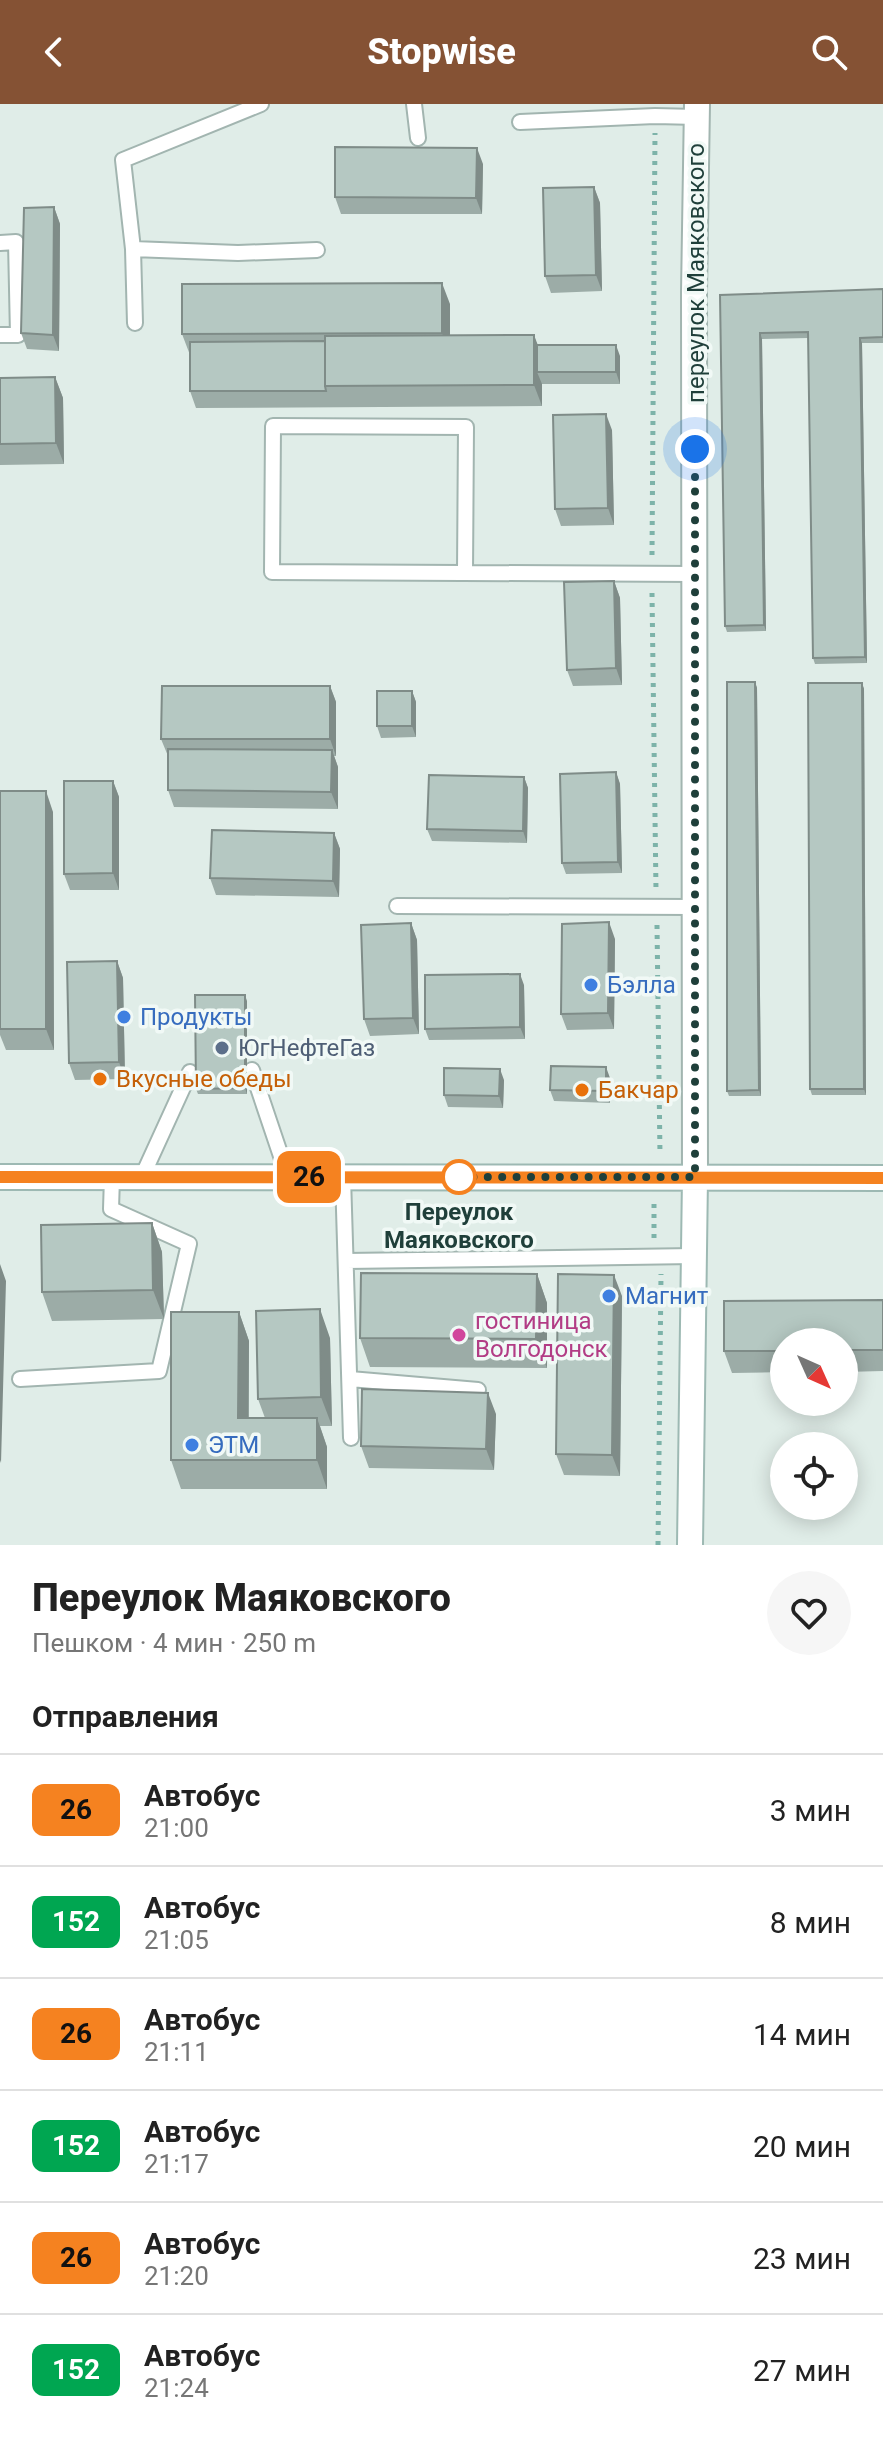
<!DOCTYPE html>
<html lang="ru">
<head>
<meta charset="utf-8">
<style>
	:root { --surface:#fff; --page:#f6f6f6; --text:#222; --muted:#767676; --line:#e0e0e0; --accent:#855234 }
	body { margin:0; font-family:Roboto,sans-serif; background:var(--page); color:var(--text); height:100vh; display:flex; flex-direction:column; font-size:30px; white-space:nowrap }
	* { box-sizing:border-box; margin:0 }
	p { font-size:26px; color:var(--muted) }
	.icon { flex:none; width:44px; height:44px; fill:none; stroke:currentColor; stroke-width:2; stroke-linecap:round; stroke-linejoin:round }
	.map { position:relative; height:1441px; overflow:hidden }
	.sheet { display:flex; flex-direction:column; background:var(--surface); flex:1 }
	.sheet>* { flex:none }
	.badge { padding:0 16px; border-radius:12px; font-size:28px; line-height:52px }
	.needle { width:52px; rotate:135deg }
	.tools { position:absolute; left:770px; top:1224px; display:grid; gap:16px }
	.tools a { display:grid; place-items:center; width:88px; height:88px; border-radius:50%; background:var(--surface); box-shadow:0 4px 20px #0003; font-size:40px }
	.you { position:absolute; width:40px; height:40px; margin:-20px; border:6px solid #fff; border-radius:50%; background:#1a73e8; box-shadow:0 0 0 12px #1a73e833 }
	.map>.badge { position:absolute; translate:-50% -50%; box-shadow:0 0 0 4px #fff }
	h2 { padding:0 32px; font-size:30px; line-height:72px }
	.round { display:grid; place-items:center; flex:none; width:84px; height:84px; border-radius:42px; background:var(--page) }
	.head { display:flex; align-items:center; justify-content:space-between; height:136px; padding:0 32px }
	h1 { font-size:38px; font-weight:800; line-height:60px }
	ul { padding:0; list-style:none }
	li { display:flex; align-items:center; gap:24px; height:112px; padding:0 32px; border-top:2px solid var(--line) }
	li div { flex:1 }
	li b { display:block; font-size:30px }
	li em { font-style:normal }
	li .badge { min-width:88px; font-weight:700; text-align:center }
	header { display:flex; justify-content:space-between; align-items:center; height:104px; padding:0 32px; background:var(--accent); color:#fff; font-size:36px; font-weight:800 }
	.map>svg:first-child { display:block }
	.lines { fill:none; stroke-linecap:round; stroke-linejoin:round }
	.lane-casing { stroke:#a2b5b0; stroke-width:18 }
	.street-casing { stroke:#a2b5b0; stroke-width:28 }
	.secondary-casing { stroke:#9db9b3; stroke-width:28 }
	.path { stroke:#7db3a9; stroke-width:5; stroke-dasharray:4 6; stroke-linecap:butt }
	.lane { stroke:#fff; stroke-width:14 }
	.street { stroke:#fff; stroke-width:24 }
	.secondary { stroke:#fff; stroke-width:24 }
	.wall { fill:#9caca7 }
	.shaded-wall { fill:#7f8c88 }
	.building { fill:#b5c8c2; stroke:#7f8c88; stroke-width:2 }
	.line-casing { stroke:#fff; stroke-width:18 }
	.line { stroke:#f58220; stroke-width:12 }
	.walk { stroke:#1f3f3a; stroke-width:8; stroke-dasharray:0 14.4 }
	.shop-dot { fill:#3f7fe0; stroke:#f1f9f6; stroke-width:3 }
	.service-dot { fill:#5c6f8a; stroke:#f1f9f6; stroke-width:3 }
	.food-dot { fill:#e8710a; stroke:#f1f9f6; stroke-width:3 }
	.stop-dot { fill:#fff; stroke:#f58220; stroke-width:4 }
	.hotel-dot { fill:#d1479c; stroke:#f1f9f6; stroke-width:3 }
	.labels { text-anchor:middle; stroke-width:7; stroke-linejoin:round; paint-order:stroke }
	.street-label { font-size:24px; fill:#1f3f3a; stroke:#f1f9f6 }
	.shop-label { font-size:24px; fill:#366cbe; stroke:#f1f9f6; text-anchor:start }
	.service-label { font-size:24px; fill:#4e5e75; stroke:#f1f9f6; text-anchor:start }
	.food-label { font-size:24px; fill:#c56008; stroke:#f1f9f6; text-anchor:start }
	.stop-label { font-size:24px; font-weight:bold; fill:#1f3f3a; stroke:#f1f9f6 }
	.hotel-label { font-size:24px; fill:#b23c85; stroke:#f1f9f6; text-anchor:start }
</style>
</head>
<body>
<header><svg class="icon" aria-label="back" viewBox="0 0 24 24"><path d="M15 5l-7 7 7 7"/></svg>Stopwise<svg class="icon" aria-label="search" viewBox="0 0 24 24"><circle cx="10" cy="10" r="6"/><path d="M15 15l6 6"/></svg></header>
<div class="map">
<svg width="883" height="1441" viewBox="0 0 883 1441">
	<rect width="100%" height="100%" fill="#e0ede8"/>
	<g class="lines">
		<defs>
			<path id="lane" d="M414 0 418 34
				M520 18 655 12 697 13
				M0 139 16 138 18 231H0
				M133 145 238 149 317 146
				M135 219 133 145 123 56 261 0
				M465 469 466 323 273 322 272 468C413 468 554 469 695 470
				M397 802 695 803
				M252 966 288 1073
				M142 1073 190 968
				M343 1073 351 1334
				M346 1157 694 1152
				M20 1275 159 1267 189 1140 111 1105 112 1073
				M350 1275 478 1286"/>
			<path id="street" d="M695 1073 694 189 697 0"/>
			<path id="secondary" d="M0 1073 883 1074
				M690 1441 695 1073"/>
		</defs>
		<use href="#lane" class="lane-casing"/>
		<use href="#street" class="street-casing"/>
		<use href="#secondary" class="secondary-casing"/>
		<path class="path" d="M652 451 655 29
			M652 489 656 787
			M657 821 660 1051
			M654 1134V1096
			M658 1441 661 1170"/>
		<use href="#lane" class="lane"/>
		<use href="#street" class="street"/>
		<use href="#secondary" class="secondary"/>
	</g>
	<path class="wall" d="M483 60 482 110H341L335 93Z
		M594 83 600 99 602 187 551 189 545 172Z
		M54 103 60 120 59 247 27 245 21 229Z
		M883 185V239H862L867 559 815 560 813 554 808 234 762 235 766 527 727 528 725 522 720 191Z
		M450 200V232L534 231 537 241 620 252V280H542V302L196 304 190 287V251L182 230Z
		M55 273 63 294 64 360 0 361V274Z
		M612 326 614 421 561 422 555 405Z
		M614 477 620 494 622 581 573 582 567 566Z
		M755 578 757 584 761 992H729L727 987Z
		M862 579 864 585 866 991H812L810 985Z
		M330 582 336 598V652H334L338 663V705L174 703 168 686V652L161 635Z
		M412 587 416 598V633L381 634 377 622Z
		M616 668 620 680 622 769 566 770 562 759Z
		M524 673 528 684 527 739 432 737 427 725Z
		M113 677 119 693V786H70L64 770Z
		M0 687 53 708 54 946H6L0 931Z
		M334 729 340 745 339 793 216 791 210 774Z
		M411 819 417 836 419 930 370 932 364 915Z
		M615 835 614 925 567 926 561 910Z
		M117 857 123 874 125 975 75 976 69 959Z
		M524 881 525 935 429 936 425 925Z
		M247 897V990H198L196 985Z
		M610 974V999L554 997 550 986Z
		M504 976 503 1004 448 1003 444 991Z
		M152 1119 162 1148 164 1215 52 1217 42 1188Z
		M537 1170 547 1199V1264L370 1263 360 1234Z
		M622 1192 620 1372 564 1371 556 1350Z
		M883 1196V1267L844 1268V1238H784V1268L732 1269 724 1247Z
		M239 1208 249 1237V1314H265L258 1295 330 1234 332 1322H320L327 1343V1385H181L171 1356Z
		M496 1310 494 1366 369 1364 361 1342Z"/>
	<path class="shaded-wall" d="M477 44 483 60 482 110 476 94Z
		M594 83 600 99 602 187 596 171Z
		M54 103 60 120 59 247 53 231Z
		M442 179 450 200V250L442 229Z
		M760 229 762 235 766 527 764 521Z
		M534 231 542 252 537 268 542 280V302L534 281Z
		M860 234 862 239 867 559 865 553Z
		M616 241 620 252V280L616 268Z
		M55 273 63 294 64 360 56 339Z
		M606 310 612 326 614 421 608 404Z
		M614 477 620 494 622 581 616 564Z
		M755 578 757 584 761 992 759 986Z
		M862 579 864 585 866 991 864 985Z
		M330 582 336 598V652L330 635Z
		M412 587 416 598V633L412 622Z
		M332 646 338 663V705L331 688Z
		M616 668 620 680 622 769 618 758Z
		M524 673 528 684 527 739 523 727Z
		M113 677 119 693V786L113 769Z
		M46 687 53 708 54 946 46 925Z
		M334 729 340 745 339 793 333 777Z
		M609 818 615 835 614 925 608 909Z
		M411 819 417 836 419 930 413 914Z
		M117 857 123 874 125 975 119 958Z
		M520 870 524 881 525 935 520 923Z
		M245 891 247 897V990L245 984Z
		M606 963 610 974V999L606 987Z
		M500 965 504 976 503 1004 499 992Z
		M152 1119 162 1148 164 1215 153 1186Z
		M0 1160 6 1177 1 1359 0 1356Z
		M537 1170 547 1199V1264L536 1235Z
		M614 1171 622 1192 620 1372 612 1351Z
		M320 1205 330 1234 332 1322 321 1293Z
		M239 1208 249 1237 248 1343 238 1314Z
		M488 1289 496 1310 494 1366 486 1345Z
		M317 1314 327 1343V1385L317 1356Z"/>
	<path class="building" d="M335 43 477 44 476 94 335 93Z
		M594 83 596 171 545 172 543 84Z
		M54 103 53 231 21 229 24 104Z
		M442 179V229L182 230V180Z
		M883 185V233L860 234 865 553 813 554 808 228 760 229 764 521 725 522 720 191Z
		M534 231V281L325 282V232Z
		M325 237V282L326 287H190V238Z
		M537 241H616V268H537Z
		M55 273 56 339 0 340V274Z
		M606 310 608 404 555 405 553 311Z
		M614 477 616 564 567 566 564 478Z
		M727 578H755L759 986 727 987Z
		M808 579H862L864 985H810Z
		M162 582H330V635H161Z
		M377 587H412V622H377Z
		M168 645 332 646 331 688 168 686Z
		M616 668 618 758 562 759 560 670Z
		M429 671 524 673 523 727 427 725Z
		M64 677H113V769L64 770Z
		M0 687H46V925H0Z
		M212 726 334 729 333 777 210 774Z
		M609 818 608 909 561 910 562 820Z
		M411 819 413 914 364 915 361 821Z
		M117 857 119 958 69 959 67 858Z
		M520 870V923L425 925V871Z
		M195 891H245V984L196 985Z
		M551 962 606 963V987L550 986Z
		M444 964 500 965 499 992 444 991Z
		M152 1119 153 1186 42 1188 41 1121Z
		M361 1169 537 1170 536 1235 360 1234Z
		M558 1170 614 1171 612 1351 556 1350Z
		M883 1196V1246H844V1238H784V1247H724V1197Z
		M320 1205 321 1293 258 1295 256 1207Z
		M171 1208H239L238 1314H317V1356H171Z
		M362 1285 488 1289 486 1345 361 1342Z"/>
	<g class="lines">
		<defs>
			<path id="line" d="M0 1073 883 1074"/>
		</defs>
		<use href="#line" class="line-casing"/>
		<use href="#line" class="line"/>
		<path class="walk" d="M459 1073H695V345"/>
	</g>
	<g class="shop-dot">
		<circle cx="591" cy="881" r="8"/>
		<circle cx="124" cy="913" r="8"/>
		<circle cx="609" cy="1192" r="8"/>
		<circle cx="192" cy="1341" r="8"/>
	</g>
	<circle class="service-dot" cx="222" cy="944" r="8"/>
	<g class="food-dot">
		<circle cx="100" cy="975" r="8"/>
		<circle cx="582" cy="986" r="8"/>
	</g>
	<circle class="stop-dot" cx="459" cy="1073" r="16"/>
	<circle class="hotel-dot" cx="459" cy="1231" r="8"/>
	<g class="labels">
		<g class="street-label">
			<text transform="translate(696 169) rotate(-90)" y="8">переулок Маяковского</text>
		</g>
		<g class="shop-label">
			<text x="607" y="889">Бэлла</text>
			<text x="140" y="921">Продукты</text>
			<text x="625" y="1200">Магнит</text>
			<text x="208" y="1349">ЭТМ</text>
		</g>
		<g class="service-label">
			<text x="238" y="952">ЮгНефтеГаз</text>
		</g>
		<g class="food-label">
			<text x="116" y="983">Вкусные обеды</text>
			<text x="598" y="994">Бакчар</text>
		</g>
		<g class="stop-label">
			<text x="459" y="1116">Переулок<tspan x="459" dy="28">Маяковского</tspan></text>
		</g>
		<g class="hotel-label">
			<text x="475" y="1225">гостиница<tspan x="475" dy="28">Волгодонск</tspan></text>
		</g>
	</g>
</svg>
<div class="tools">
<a><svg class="needle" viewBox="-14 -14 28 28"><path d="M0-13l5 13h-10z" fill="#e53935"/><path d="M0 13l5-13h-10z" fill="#767676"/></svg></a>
<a><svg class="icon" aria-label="locate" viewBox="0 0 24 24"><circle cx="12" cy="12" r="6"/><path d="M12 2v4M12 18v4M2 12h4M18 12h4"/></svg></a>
</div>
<div class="you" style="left:695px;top:345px"></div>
<b class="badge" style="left:309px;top:1073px;background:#f58220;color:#111">26</b>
</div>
<section class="sheet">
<div class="head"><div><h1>Переулок Маяковского</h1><p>Пешком · 4 мин · 250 m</p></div><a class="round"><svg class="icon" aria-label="heart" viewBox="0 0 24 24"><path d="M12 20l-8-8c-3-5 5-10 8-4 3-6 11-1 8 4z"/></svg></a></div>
<h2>Отправления</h2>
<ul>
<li><span class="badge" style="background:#f58220;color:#111">26</span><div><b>Автобус</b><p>21:00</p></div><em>3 мин</em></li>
<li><span class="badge" style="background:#00a651;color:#fff">152</span><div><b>Автобус</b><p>21:05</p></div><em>8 мин</em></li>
<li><span class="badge" style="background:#f58220;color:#111">26</span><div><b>Автобус</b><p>21:11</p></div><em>14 мин</em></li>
<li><span class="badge" style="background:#00a651;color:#fff">152</span><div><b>Автобус</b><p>21:17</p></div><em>20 мин</em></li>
<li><span class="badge" style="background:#f58220;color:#111">26</span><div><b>Автобус</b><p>21:20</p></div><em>23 мин</em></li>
<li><span class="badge" style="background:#00a651;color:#fff">152</span><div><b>Автобус</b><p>21:24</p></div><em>27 мин</em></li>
</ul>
</section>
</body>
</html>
